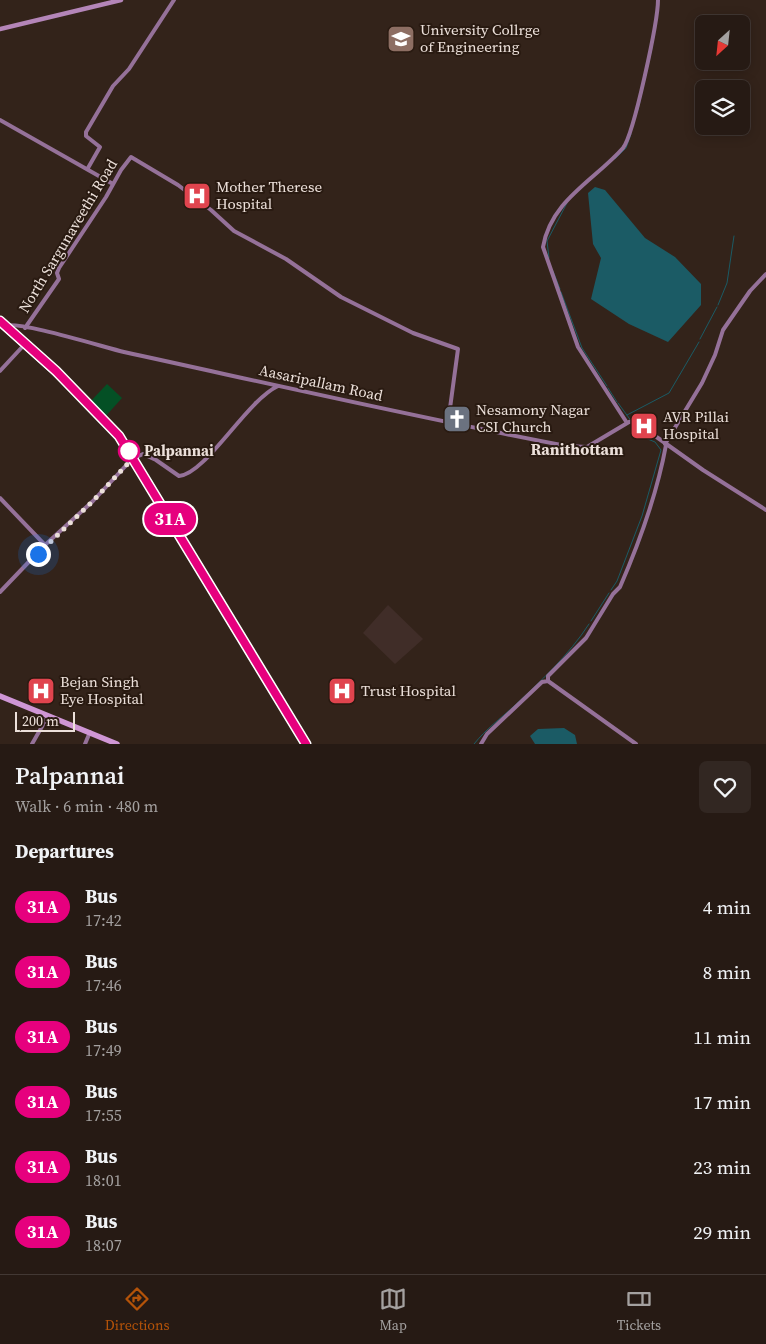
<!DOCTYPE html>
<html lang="en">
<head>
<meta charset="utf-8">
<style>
	:root { --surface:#261a14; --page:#322722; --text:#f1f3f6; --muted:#a4a1a0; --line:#423834; --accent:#b45309 }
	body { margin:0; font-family:"Source Serif 4",serif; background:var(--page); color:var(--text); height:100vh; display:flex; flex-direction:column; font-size:19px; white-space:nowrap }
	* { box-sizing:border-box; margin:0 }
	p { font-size:16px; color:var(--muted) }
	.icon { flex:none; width:28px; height:28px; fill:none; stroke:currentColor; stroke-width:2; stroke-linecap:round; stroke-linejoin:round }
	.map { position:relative; height:744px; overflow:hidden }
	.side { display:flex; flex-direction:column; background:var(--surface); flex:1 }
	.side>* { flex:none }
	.badge { padding:0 10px; border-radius:16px; font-size:18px; line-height:32px }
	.needle { width:32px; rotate:207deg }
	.fabs { position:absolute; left:695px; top:15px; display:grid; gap:10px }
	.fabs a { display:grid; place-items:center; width:55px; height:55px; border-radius:8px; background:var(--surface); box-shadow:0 2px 12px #0003,0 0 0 1px var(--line); font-size:25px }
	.scale { position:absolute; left:15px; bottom:12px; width:60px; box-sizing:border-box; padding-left:5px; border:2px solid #ece0da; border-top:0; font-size:14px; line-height:18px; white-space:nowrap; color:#ece0da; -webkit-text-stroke:4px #291a11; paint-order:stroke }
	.you { position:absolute; width:25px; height:25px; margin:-12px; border:4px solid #fff; border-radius:50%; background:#1a73e8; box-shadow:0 0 0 8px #1a73e833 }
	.map>.badge { position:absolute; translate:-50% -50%; box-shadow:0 0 0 2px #fff }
	h2 { padding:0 15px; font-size:19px; line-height:45px }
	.round { display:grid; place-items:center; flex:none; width:52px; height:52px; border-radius:8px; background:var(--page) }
	.headline { display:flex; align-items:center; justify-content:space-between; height:85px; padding:0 15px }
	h1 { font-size:24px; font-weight:600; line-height:38px }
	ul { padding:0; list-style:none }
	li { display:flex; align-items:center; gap:15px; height:65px; padding:0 15px }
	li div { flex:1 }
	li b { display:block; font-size:19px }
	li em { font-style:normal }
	li .badge { min-width:55px; font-weight:700; text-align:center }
	.dock { display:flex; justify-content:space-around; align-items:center; height:70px; border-top:1px solid var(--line); background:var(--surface); font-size:14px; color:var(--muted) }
	.dock a { display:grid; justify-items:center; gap:2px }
	.dock .current { color:var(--accent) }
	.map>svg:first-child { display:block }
	.education { fill:#402d28 }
	.green { fill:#045025 }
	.water { fill:#1b5b65 }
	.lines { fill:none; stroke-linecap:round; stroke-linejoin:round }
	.stream { stroke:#1b5b65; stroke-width:1 }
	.secondary { stroke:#957199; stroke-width:4 }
	.primary { stroke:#b485b8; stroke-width:4.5 }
	.highway { stroke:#cf96d5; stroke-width:5.5 }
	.line-casing { stroke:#fff; stroke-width:11 }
	.line { stroke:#e6007e; stroke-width:8 }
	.walk { stroke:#ece0da; stroke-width:5; stroke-dasharray:0 9 }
	.stop-dot { fill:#fff; stroke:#e6007e; stroke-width:2.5 }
	.labels { text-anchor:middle; stroke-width:4; stroke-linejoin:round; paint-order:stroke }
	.poi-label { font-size:15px; fill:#ece0da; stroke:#291a11; text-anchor:start }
	.street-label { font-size:15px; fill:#ece0da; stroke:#291a11 }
	.stop-label { font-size:15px; font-weight:bold; fill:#ece0da; stroke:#291a11; text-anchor:start }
	.neighbourhood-label { font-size:16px; font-weight:bold; fill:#ece0da; stroke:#291a11 }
</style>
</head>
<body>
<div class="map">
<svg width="766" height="744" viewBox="0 0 766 744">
	<rect width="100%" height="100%" fill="#33231a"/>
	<path class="education" d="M388 605 423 639 395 664 363 633Z"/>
	<path class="green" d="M107 384 122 398 104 418 89 403Z"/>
	<path class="water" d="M595 187 605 190 645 238 675 257 701 284V305L668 342 629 324 591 299 601 258 593 244 588 193Z
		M564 728 575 735 577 744H535L530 736 538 729Z"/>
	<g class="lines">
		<path class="stream" d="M638 110 652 48
			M615 159 626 148 631 134
			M549 258 547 241 567 203
			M553 271 560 289
			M561 292 582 348 607 386
			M718 305 727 283 734 236
			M700 339 717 307
			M608 388 617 402
			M627 415 669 393 699 342
			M611 590 617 581 642 516 661 450 655 442 643 437 618 403
			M591 621 609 593
			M474 744C486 729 500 719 513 707 540 682 569 655 589 624"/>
		<path class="secondary" d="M0 120 113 184
			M88 168 100 147 86 136V132L113 86 129 69 174 0
			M3 326C18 320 103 347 124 352 271 384 419 418 567 446L587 447 629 422 634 421 703 470 766 510
			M25 328 59 279 57 273 59 268 106 197 121 170 131 157 178 185 211 210 234 231 286 259 341 297 413 333 458 349 448 423
			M0 371 24 345
			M627 423 578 347 543 247C551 200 595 180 623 148 634 134 658 21 658 0
			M665 444 702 383 715 355 723 330 750 291 766 274
			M0 498 45 545
			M0 592 45 545 93 501 132 459 143 454 156 460 179 476C206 474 246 401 278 386
			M548 681 636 744
			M32 744 48 716
			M85 744 90 732
			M481 744 487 734 542 682 548 681V676L586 638 613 594 620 587C640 541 657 494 666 445"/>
		<path class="primary" d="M0 29 121 0"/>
		<path class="highway" d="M0 324 91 406 119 436 306 744
			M0 696 117 744"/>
	</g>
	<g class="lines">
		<defs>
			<path id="line" d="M0 321 56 371 119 436 306 744"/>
		</defs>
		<use href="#line" class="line-casing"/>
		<use href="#line" class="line"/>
		<path class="walk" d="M38 554 93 501 132 459 129 451"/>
	</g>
	<defs>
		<symbol id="university-square" viewBox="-11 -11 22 22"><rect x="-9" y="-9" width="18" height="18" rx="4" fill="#8d6e63" stroke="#291a11"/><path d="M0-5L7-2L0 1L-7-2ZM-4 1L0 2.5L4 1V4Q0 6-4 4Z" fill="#fff"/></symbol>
		<symbol id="hospital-square" viewBox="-11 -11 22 22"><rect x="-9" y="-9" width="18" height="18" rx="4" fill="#e0444e" stroke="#291a11"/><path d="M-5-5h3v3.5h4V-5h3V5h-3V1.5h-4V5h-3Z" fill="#fff"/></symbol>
		<symbol id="church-square" viewBox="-11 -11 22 22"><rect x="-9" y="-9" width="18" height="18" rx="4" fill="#6b7280" stroke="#291a11"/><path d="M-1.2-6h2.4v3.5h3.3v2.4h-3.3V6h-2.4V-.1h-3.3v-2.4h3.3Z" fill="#fff"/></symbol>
	</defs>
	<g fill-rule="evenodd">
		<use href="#university-square" x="385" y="23" width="32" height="32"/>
		<use href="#hospital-square" x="181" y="180" width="32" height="32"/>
		<use href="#church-square" x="441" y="403" width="32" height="32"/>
		<use href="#hospital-square" x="628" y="410" width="32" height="32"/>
		<use href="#hospital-square" x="25" y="675" width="32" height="32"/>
		<use href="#hospital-square" x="326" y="675" width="32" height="32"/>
	</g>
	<circle class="stop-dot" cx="129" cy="451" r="10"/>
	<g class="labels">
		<g class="poi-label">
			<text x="420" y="35">University Collrge<tspan x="420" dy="17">of Engineering</tspan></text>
			<text x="216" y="192">Mother Therese<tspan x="216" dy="17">Hospital</tspan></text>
			<text x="476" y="415">Nesamony Nagar<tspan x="476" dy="17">CSI Church</tspan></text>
			<text x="663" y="422">AVR Pillai<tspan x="663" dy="17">Hospital</tspan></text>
			<text x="60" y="687">Bejan Singh<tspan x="60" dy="17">Eye Hospital</tspan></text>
			<text x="361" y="696">Trust Hospital</text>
		</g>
		<g class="street-label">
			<text transform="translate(68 236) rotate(-59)" y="5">North Sargunaveethi Road</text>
			<text transform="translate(321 383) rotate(12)" y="5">Aasaripallam Road</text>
		</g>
		<g class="stop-label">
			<text x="144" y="456">Palpannai</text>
		</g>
		<g class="neighbourhood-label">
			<text x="577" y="455">Ranithottam</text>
		</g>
	</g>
</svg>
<div class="fabs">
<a><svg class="needle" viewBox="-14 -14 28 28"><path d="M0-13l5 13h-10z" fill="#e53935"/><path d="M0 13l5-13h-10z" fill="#a4a1a0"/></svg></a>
<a><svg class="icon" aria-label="layers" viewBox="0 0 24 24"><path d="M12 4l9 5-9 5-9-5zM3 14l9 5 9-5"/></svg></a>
</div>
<div class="scale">200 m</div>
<div class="you" style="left:38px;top:554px"></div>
<b class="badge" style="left:170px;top:519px;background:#e6007e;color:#fff">31A</b>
</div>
<section class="side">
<div class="headline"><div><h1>Palpannai</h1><p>Walk · 6 min · 480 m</p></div><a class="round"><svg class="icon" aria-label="heart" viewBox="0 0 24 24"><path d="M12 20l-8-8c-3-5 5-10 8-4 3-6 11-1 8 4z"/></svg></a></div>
<h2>Departures</h2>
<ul>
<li><span class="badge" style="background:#e6007e;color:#fff">31A</span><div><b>Bus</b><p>17:42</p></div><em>4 min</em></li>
<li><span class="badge" style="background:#e6007e;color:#fff">31A</span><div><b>Bus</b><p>17:46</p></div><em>8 min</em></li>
<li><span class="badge" style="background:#e6007e;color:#fff">31A</span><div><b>Bus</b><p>17:49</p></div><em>11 min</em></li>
<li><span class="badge" style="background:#e6007e;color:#fff">31A</span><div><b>Bus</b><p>17:55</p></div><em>17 min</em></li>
<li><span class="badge" style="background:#e6007e;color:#fff">31A</span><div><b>Bus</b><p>18:01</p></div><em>23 min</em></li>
<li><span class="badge" style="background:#e6007e;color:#fff">31A</span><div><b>Bus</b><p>18:07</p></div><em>29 min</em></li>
</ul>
</section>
<nav class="dock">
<a class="current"><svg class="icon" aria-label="directions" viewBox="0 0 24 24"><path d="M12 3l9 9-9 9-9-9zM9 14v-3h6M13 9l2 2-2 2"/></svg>Directions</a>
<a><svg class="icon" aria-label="map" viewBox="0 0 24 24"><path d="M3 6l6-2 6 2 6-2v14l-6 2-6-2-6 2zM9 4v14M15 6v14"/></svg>Map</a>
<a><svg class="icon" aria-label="tickets" viewBox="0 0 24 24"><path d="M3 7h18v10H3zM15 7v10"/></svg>Tickets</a>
</nav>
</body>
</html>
